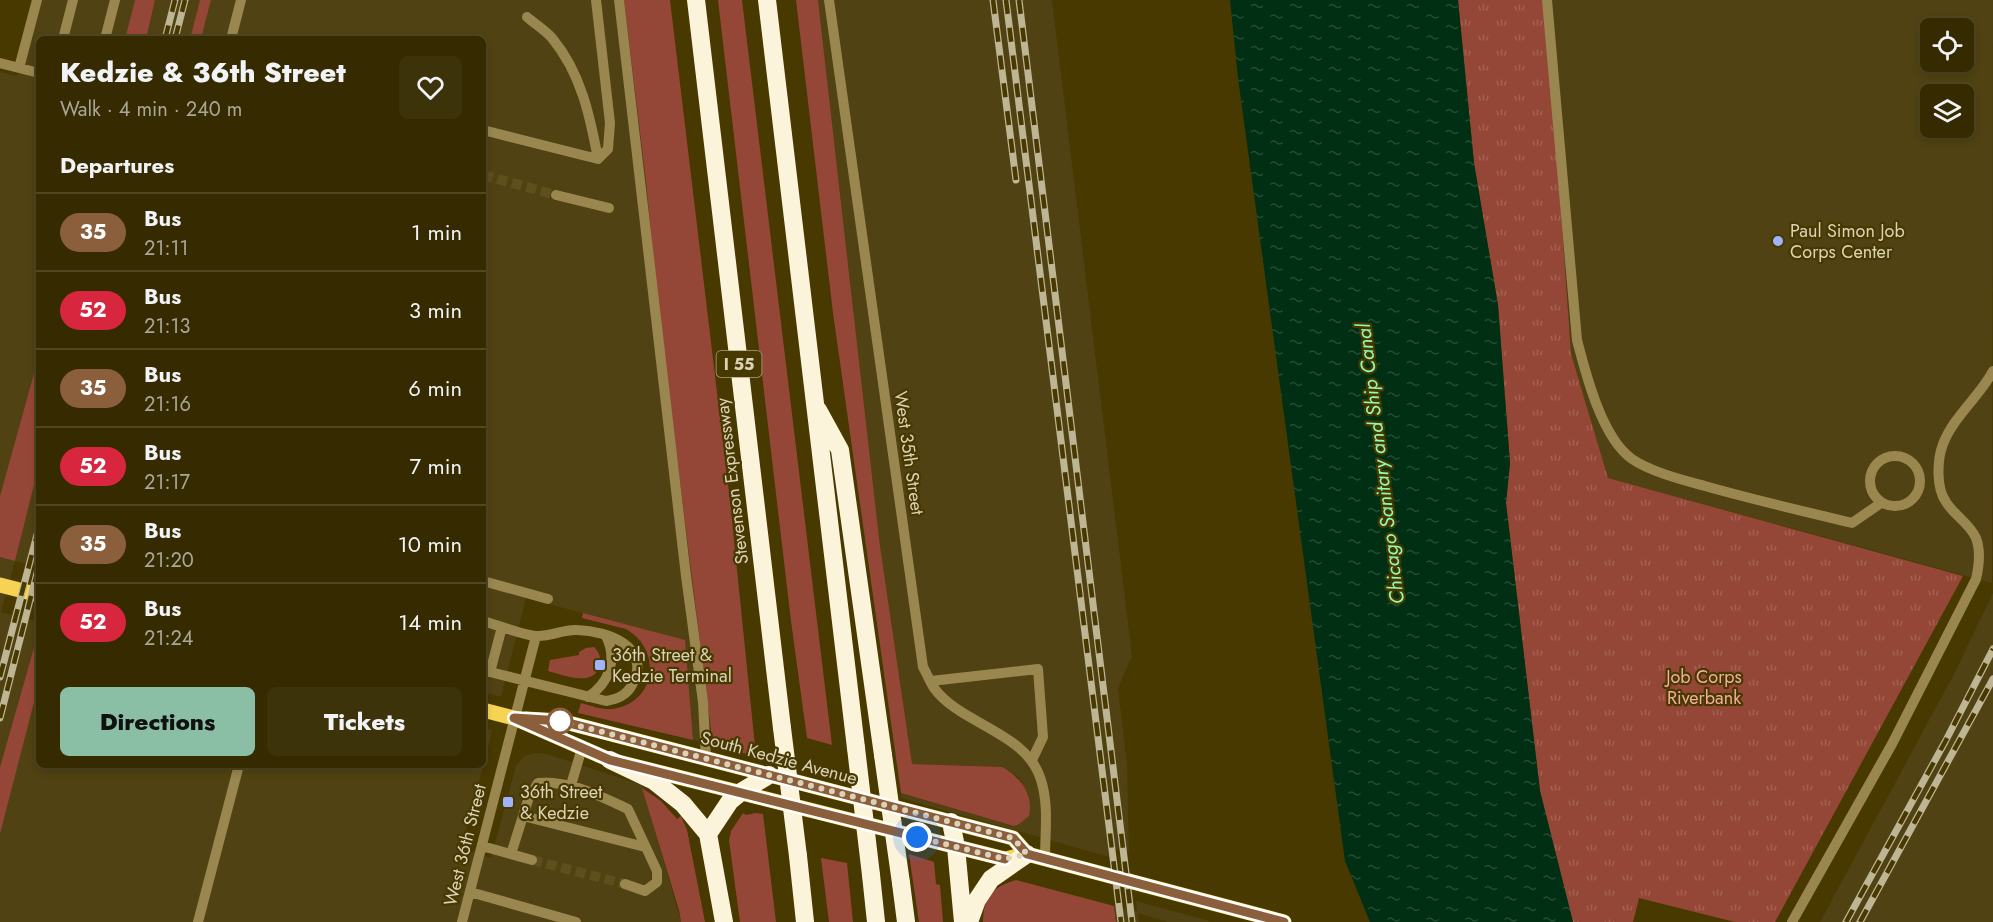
<!DOCTYPE html>
<html lang="en">
<head>
<meta charset="utf-8">
<style>
	:root { --surface:#362b00; --page:#3d330a; --text:#f1f3f6; --muted:#aaa799; --line:#504722; --accent:#8abfa5 }
	body { margin:0; font-family:Jost,sans-serif; background:var(--page); color:var(--text); height:100vh; display:flex; flex-direction:column; font-size:22px; white-space:nowrap }
	* { box-sizing:border-box; margin:0 }
	p { font-size:20px; color:var(--muted) }
	.icon { flex:none; width:33px; height:33px; fill:none; stroke:currentColor; stroke-width:2; stroke-linecap:round; stroke-linejoin:round }
	.map { position:relative; flex:1; overflow:hidden }
	.side { position:absolute; left:36px; top:36px; width:450px; height:732px; display:flex; flex-direction:column; background:var(--surface); border-radius:9px; box-shadow:0 3px 9px #0003,0 0 0 2px var(--line) }
	.side>* { flex:none }
	.badge { padding:0 12px; border-radius:20px; font-size:21px; line-height:39px }
	.buttons { position:absolute; left:1920px; top:18px; display:grid; gap:12px }
	.buttons a { display:grid; place-items:center; width:54px; height:54px; border-radius:9px; background:var(--surface); box-shadow:0 3px 9px #0003,0 0 0 2px var(--line); font-size:30px }
	.you { position:absolute; width:30px; height:30px; margin:-15px; border:4px solid #fff; border-radius:50%; background:#1a73e8; box-shadow:0 0 0 9px #1a73e833 }
	.map>.badge { position:absolute; translate:-50% -50%; box-shadow:0 0 0 3px #fff }
	h2 { padding:0 24px; font-size:22px; line-height:54px }
	.round { display:grid; place-items:center; flex:none; width:63px; height:63px; border-radius:9px; background:var(--page) }
	.headline { display:flex; align-items:center; justify-content:space-between; height:102px; padding:0 24px }
	h1 { font-size:28px; font-weight:800; line-height:45px }
	.action { display:flex; gap:12px; margin-top:auto; padding:12px 24px }
	.action a { flex:1; height:69px; border-radius:9px; background:var(--accent); color:#111; font-size:24px; font-weight:800; line-height:69px; text-align:center }
	.action a+a { background:var(--page); color:var(--text) }
	ul { padding:0; list-style:none }
	li { display:flex; align-items:center; gap:18px; height:78px; padding:0 24px; border-top:2px solid var(--line) }
	li div { flex:1 }
	li b { display:block; font-size:22px }
	li em { font-style:normal }
	li .badge { min-width:66px; font-weight:700; text-align:center }
	.map>svg:first-child { display:block }
	.built { fill:#504212; fill-rule:evenodd }
	.grass { fill:#954737 }
	.park { fill:url(#park-tufts) }
	.water { fill:url(#water-ripples) }
	.lines { fill:none; stroke-linecap:round; stroke-linejoin:round }
	.minor-tunnel { stroke:#5e501c; stroke-width:10; stroke-dasharray:10 5; stroke-linecap:butt }
	.minor { stroke:#99874f; stroke-width:10 }
	.major { stroke:#f7d354; stroke-width:15 }
	.highway { stroke:#fcf4da; stroke-width:18 }
	.rail-casing { stroke:#beb594; stroke-width:7 }
	.rail { stroke:#483900; stroke-width:4.5; stroke-dasharray:14; stroke-linecap:butt }
	.highway-bridge { stroke:#fcf4da; stroke-width:18 }
	.line-casing { stroke:#fff; stroke-width:14 }
	.line { stroke:#8b5e3c; stroke-width:9 }
	.walk { stroke:#dbd3b8; stroke-width:6; stroke-dasharray:0 10.8 }
	.poi-dot { fill:#a0b3fd; stroke:#483900; stroke-width:2 }
	.stop-dot { fill:#fff; stroke:#8b5e3c; stroke-width:3 }
	.labels { text-anchor:middle; stroke-width:4.5; stroke-linejoin:round; paint-order:stroke }
	.shield { fill:#483900; stroke:#afa581; stroke-width:1.5 }
	.shield-label { font-size:16px; font-weight:bold; fill:#dbd3b8 }
	.poi-label { font-size:18px; fill:#dbd3b8; stroke:#483900; text-anchor:start }
	.street-label { font-size:18px; fill:#dbd3b8; stroke:#483900 }
	.park-label { font-size:18px; fill:#f3ad9e; stroke:#483900 }
	.water-label { font-size:20px; font-style:italic; fill:#90fcb2; stroke:#483900 }
</style>
</head>
<body>
<div class="map">
<svg width="1993" height="922" viewBox="0 0 1993 922">
	<defs>
		<pattern id="park-tufts" width="24" height="20" patternUnits="userSpaceOnUse" patternTransform="scale(1.5)"><rect width="24" height="20" fill="#954737"/><path d="M3 7l-1-3M5 7V3M7 7l1-3M15 17l-1-3M17 17v-4M19 17l1-3" fill="none" stroke="#a36152"/></pattern>
		<pattern id="water-ripples" width="26" height="14" patternUnits="userSpaceOnUse" patternTransform="scale(1.5)"><rect width="26" height="14" fill="#002f14"/><path d="M2 4q2-2 4 0t4 0M15 11q2-2 4 0t4 0" fill="none" stroke="#254c34"/></pattern>
	</defs>
	<rect width="100%" height="100%" fill="#483900"/>
	<path class="built" d="M37 0H135L125 39H39V355L0 496V72L17 76Z
		M155 0H200L190 39H146Z
		M211 0H624L646 181 658 306 713 746 693 740 684 640 526 598 501 697 483 692V39H201Z
		M818 0H1052L1132 656 1118 688 1127 764 1129 852 1108 846 1109 857 901 798V793L1014 826 1028 794 1019 778 1002 767 912 764 880 546Z
		M1542 0H1993L1992 583 1608 478 1571 354 1550 57ZM1930 28H1964V62H1930ZM1930 94H1964V128H1930Z
		M39 465V567L15 561 1 612 39 622V630L0 767V557L15 561Z
		M1993 593V922H1820L1954 674Z
		M39 683V765H483V728L492 730 490 740 461 849 491 858 516 766 524 756 535 753 547 754 642 785 681 922H0V834Z
		M1136 901 1213 922H1168L1138 913 1139 922H1116L1114 906 1137 912Z"/>
	<path class="grass" d="M135 0H155L146 39H125Z
		M200 0H211L201 39H190Z
		M624 0H670L730 501 756 756 713 746 658 306 646 181Z
		M718 0H742L832 745 807 738 791 621Z
		M796 0H818L880 546 912 764 1002 767C1020 777 1034 794 1029 816L1019 824 1014 826 901 793 833 313Z
		M39 355V465L15 561 0 557V496Z
		M583 613 685 640 693 740 578 713 581 703C591 706 602 710 613 709 656 703 663 650 626 629L582 618Z
		M39 630V683L0 834V767Z
		M594 647C599 652 601 657 600 665 594 688 563 675 548 671L550 660 579 655V652L586 648Z
		M642 788 661 801 677 819 681 816 687 830 705 922H681L679 910Z
		M743 813 746 815 756 813 763 814 776 922H740L729 840 731 831Z
		M909 854 934 862 936 884 940 885 943 922H919Z
		M821 858 847 863 853 922H829Z
		M1016 880 1114 906 1116 922H983C984 896 991 888 1016 880Z"/>
	<path class="park" d="M1458 0H1542L1550 57 1571 354 1608 478 1963 576 1775 922H1735L1639 898 1633 922H1573L1540 791 1506 503 1510 463 1498 305 1474 163Z"/>
	<path class="water" d="M1230 0H1458L1474 163 1498 305 1510 463 1506 503 1540 791 1573 922H1370L1345 861 1238 78Z"/>
	<g class="lines">
		<path class="minor-tunnel" d="M483 175 556 195
			M532 860 625 884"/>
		<path class="minor" d="M596 0 610 123 608 149 598 159
			M619 0 686 576 703 702 706 759
			M829 0 923 667C927 674 930 682 934 688 961 725 1027 732 1041 780 1049 805 1045 833 1045 858
			M1547 0 1577 340C1586 375 1602 438 1632 459 1651 472 1683 480 1705 486 1754 500 1803 511 1852 523L1881 503
			M527 17C535 24 545 30 552 38 581 73 590 116 598 159
			M63 39 73 0
			M105 39 115 0
			M231 39 241 0
			M0 63 39 73
			M19 68 37 0
			M483 130 598 159
			M556 195 609 208
			M1870 481a25 25 0 1 1 50 0a25 25 0 1 1-50 0Z
			M483 581 548 599
			M483 621C497 625 523 635 536 636 550 637 564 629 577 630 608 631 653 647 632 685 626 696 617 699 606 701L490 672
			M483 671 490 672 502 627
			M931 681 1038 669 1043 737 1032 760
			M588 697C609 683 618 660 606 636
			M571 785 582 748
			M523 816 645 847
			M482 846 532 860
			M511 854 529 797 538 783C570 780 599 796 628 809L657 871V882L645 891 625 884
			M470 892 576 922
			M198 922 239 765
			M462 922 536 636
			M1792 922 1892 744 1976 579C1979 566 1981 551 1976 538 1970 524 1954 515 1946 502 1936 488 1937 460 1943 444 1954 416 1979 397 1993 371"/>
		<path class="major" d="M0 585 39 595
			M483 710 514 718 610 760 1005 859 1027 854 1284 922
			M526 719 561 721 1013 838 1027 854"/>
		<path class="highway" d="M696 0 782 728
			M767 0 856 748
			M818 410 840 450 883 755
			M610 760 654 781 683 804 708 834 724 922
			M951 822 956 847 963 922
			M708 834 730 801 741 792 769 775
			M798 856 805 922
			M871 875 876 922
			M901 883 906 922
			M969 922 977 900 991 879 1027 854"/>
		<defs>
			<path id="rail" d="M993 0 1016 180
				M1006 0 1121 922
				M1019 0 1132 922
				M165 39 175 0
				M175 39 185 0
				M0 677 39 527
				M0 718 39 565
				M1846 922 1945 742 1993 649
				M1860 922 1993 679"/>
		</defs>
		<use href="#rail" class="rail-casing"/>
		<use href="#rail" class="rail"/>
		<path class="highway-bridge" d="M782 728 798 856
			M856 748 871 875
			M883 755 901 883"/>
	</g>
	<g class="lines">
		<defs>
			<path id="line" d="M1005 859 610 760 514 718 561 721 1013 838 1027 854 1284 922"/>
		</defs>
		<use href="#line" class="line-casing"/>
		<use href="#line" class="line"/>
		<path class="walk" d="M560 721 1013 838 1027 854 1005 859 917 837"/>
	</g>
	<g class="poi-dot">
		<circle cx="1778" cy="241" r="6"/>
		<rect x="594" y="659" width="12" height="12" rx="3"/>
		<rect x="502" y="796" width="12" height="12" rx="3"/>
	</g>
	<circle class="stop-dot" cx="560" cy="721" r="12"/>
	<g class="labels">
		<rect class="shield" x="716.5" y="351" width="45" height="26" rx="4.5"/>
		<g class="shield-label">
			<text x="739" y="370">I 55</text>
		</g>
		<g class="poi-label">
			<text x="1790" y="237">Paul Simon Job<tspan x="1790" dy="21">Corps Center</tspan></text>
			<text x="612" y="661">36th Street &amp;<tspan x="612" dy="21">Kedzie Terminal</tspan></text>
			<text x="520" y="798">36th Street<tspan x="520" dy="21">&amp; Kedzie</tspan></text>
		</g>
		<g class="street-label">
			<text transform="translate(909 453) rotate(82)" y="6">West 35th Street</text>
			<text transform="translate(732 481) rotate(-97)" y="6">Stevenson Expressway</text>
			<text transform="translate(779 758) rotate(15)" y="6">South Kedzie Avenue</text>
			<text transform="translate(465 845) rotate(-76)" y="6">West 36th Street</text>
		</g>
		<g class="park-label">
			<text x="1704" y="683">Job Corps<tspan x="1704" dy="21">Riverbank</tspan></text>
		</g>
		<g class="water-label">
			<text transform="translate(1380 464) rotate(-97)" y="7">Chicago Sanitary and Ship Canal</text>
		</g>
	</g>
</svg>
<div class="buttons">
<a><svg class="icon" aria-label="locate" viewBox="0 0 24 24"><circle cx="12" cy="12" r="6"/><path d="M12 2v4M12 18v4M2 12h4M18 12h4"/></svg></a>
<a><svg class="icon" aria-label="layers" viewBox="0 0 24 24"><path d="M12 4l9 5-9 5-9-5zM3 14l9 5 9-5"/></svg></a>
</div>
<div class="you" style="left:917px;top:837px"></div>
<section class="side">
<div class="headline"><div><h1>Kedzie &amp; 36th Street</h1><p>Walk · 4 min · 240 m</p></div><a class="round"><svg class="icon" aria-label="heart" viewBox="0 0 24 24"><path d="M12 20l-8-8c-3-5 5-10 8-4 3-6 11-1 8 4z"/></svg></a></div>
<h2>Departures</h2>
<ul>
<li><span class="badge" style="background:#8b5e3c;color:#fff">35</span><div><b>Bus</b><p>21:11</p></div><em>1 min</em></li>
<li><span class="badge" style="background:#d7263d;color:#fff">52</span><div><b>Bus</b><p>21:13</p></div><em>3 min</em></li>
<li><span class="badge" style="background:#8b5e3c;color:#fff">35</span><div><b>Bus</b><p>21:16</p></div><em>6 min</em></li>
<li><span class="badge" style="background:#d7263d;color:#fff">52</span><div><b>Bus</b><p>21:17</p></div><em>7 min</em></li>
<li><span class="badge" style="background:#8b5e3c;color:#fff">35</span><div><b>Bus</b><p>21:20</p></div><em>10 min</em></li>
<li><span class="badge" style="background:#d7263d;color:#fff">52</span><div><b>Bus</b><p>21:24</p></div><em>14 min</em></li>
</ul>
<div class="action"><a>Directions</a><a>Tickets</a></div>
</section>
</div>
</body>
</html>
